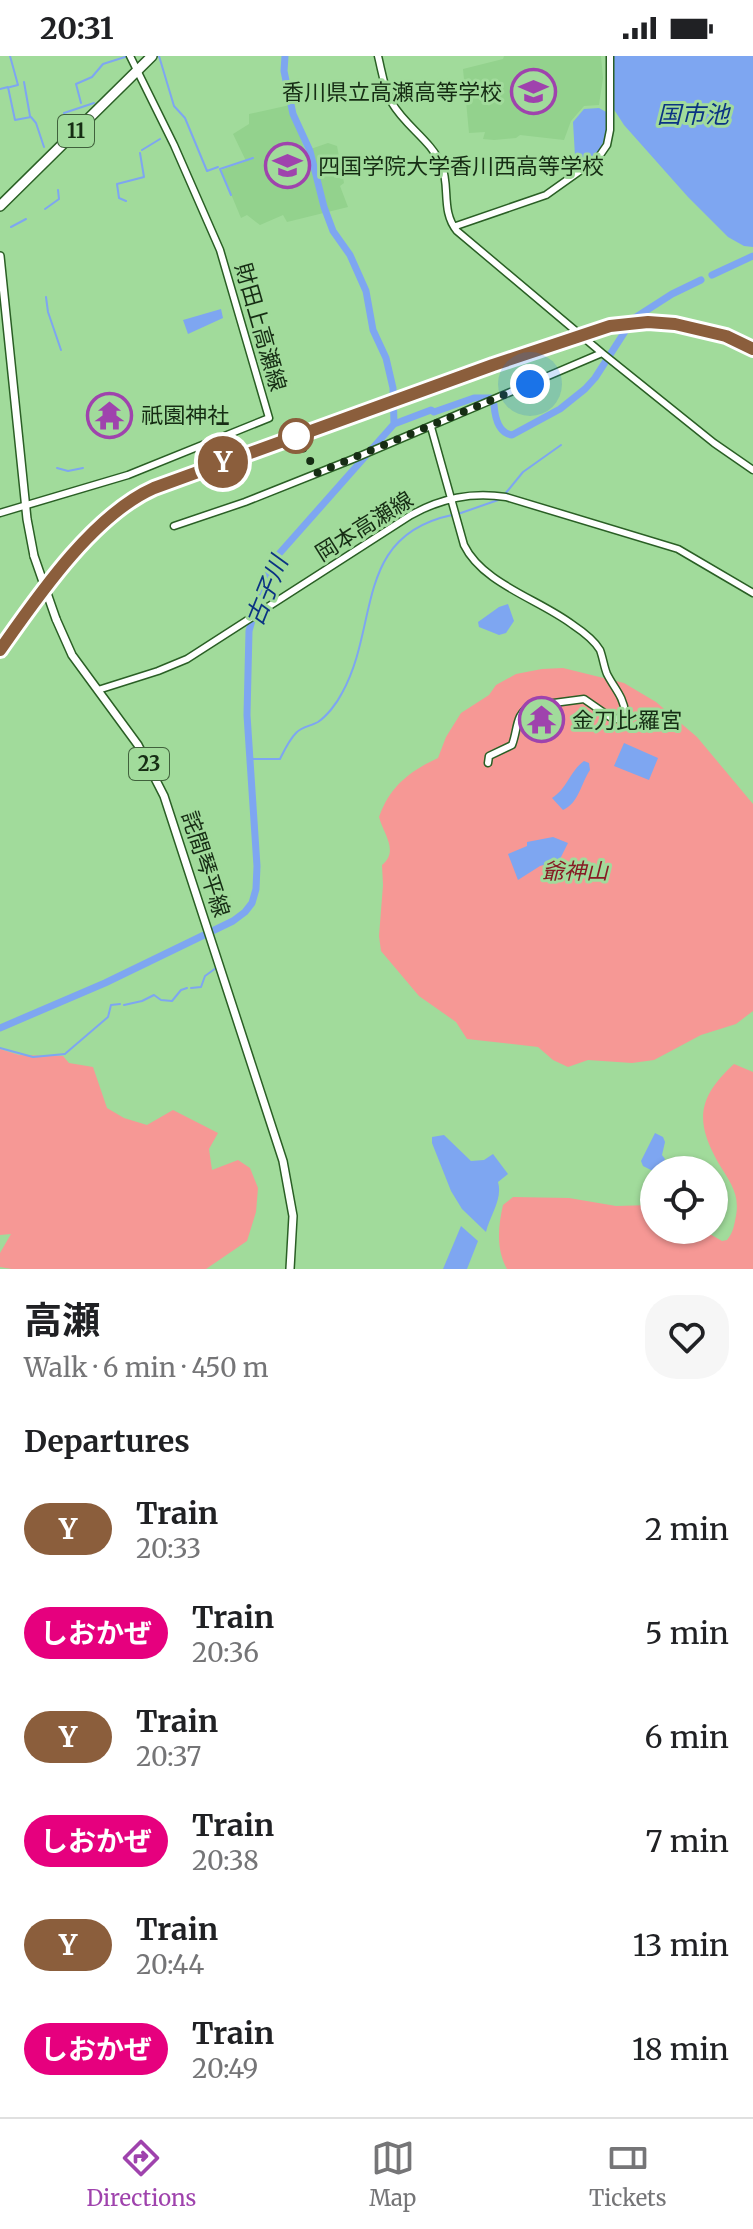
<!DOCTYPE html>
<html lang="en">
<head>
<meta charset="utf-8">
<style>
	:root { --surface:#fff; --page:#f6f6f6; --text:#202124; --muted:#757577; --line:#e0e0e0; --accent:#9f43ad }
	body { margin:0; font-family:Merriweather,"Noto Sans JP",serif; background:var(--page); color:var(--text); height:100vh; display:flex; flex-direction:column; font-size:30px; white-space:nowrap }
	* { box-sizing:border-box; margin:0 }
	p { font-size:26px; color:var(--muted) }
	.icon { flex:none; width:44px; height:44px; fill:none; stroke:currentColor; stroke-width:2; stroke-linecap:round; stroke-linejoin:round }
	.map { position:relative; height:1213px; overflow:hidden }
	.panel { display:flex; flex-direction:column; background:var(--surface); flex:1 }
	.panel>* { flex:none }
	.badge { padding:0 16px; border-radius:26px; font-size:28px; line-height:52px }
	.tools { position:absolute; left:640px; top:1100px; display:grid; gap:16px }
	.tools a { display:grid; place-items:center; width:88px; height:88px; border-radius:50%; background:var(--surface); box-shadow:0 2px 6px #0004; font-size:40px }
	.you { position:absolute; width:40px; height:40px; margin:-20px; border:6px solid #fff; border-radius:50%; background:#1a73e8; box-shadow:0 0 0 12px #1a73e833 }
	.map>.badge { position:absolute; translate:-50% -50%; box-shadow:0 0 0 4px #fff }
	h2 { padding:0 24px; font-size:30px; line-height:72px }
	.round { display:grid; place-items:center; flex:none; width:84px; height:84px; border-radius:32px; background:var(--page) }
	.overview { display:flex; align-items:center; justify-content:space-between; height:136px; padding:0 24px }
	h1 { font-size:38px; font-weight:700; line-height:60px }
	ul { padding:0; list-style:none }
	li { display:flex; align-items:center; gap:24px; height:104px; padding:0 24px }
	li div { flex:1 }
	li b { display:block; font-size:30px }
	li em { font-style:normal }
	li .badge { min-width:88px; font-weight:700; text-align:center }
	.status { display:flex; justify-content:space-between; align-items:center; height:56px; padding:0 40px; background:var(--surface); direction:ltr }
	.status svg { height:22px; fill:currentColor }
	.dock { display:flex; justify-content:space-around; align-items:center; height:112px; border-top:2px solid var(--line); background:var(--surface); font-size:22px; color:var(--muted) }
	.dock a { display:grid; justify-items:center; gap:4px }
	.dock .current { color:var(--accent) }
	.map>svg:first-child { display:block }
	.built { fill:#93d28d }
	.green { fill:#f69895 }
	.water { fill:#7ea6f1 }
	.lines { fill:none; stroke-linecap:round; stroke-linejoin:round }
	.stream { stroke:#7ea6f1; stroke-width:2 }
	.river { stroke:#7ea6f1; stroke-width:7 }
	.secondary-casing { stroke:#2a5f25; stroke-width:9 }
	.primary-casing { stroke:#2a5f25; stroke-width:10 }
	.highway-casing { stroke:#2a5f25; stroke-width:12 }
	.secondary { stroke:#fff; stroke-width:6 }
	.primary { stroke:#fff; stroke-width:7 }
	.highway { stroke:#fff; stroke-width:9 }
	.rail-casing { stroke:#2c4829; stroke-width:5 }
	.rail { stroke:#a1db9b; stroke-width:2; stroke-dasharray:6; stroke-linecap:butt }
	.primary-bridge-casing { stroke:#2a5f25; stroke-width:10; stroke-linecap:butt }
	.primary-bridge { stroke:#fff; stroke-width:7 }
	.line-casing { stroke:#fff; stroke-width:18 }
	.line { stroke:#8b5e3c; stroke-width:12 }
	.walk { stroke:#162d14; stroke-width:8; stroke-dasharray:0 14.4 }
	.stop-dot { fill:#fff; stroke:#8b5e3c; stroke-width:4 }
	.labels { text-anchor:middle; stroke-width:6; stroke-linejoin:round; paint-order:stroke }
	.shield { fill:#a1db9b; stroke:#40613c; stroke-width:2 }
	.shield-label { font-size:20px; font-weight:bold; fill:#162d14 }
	.poi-label { font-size:22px; fill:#162d14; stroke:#a1db9b; text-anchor:start }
	.street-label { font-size:22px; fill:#162d14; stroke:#a1db9b }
	.park-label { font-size:22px; font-style:italic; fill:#861b24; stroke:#a1db9b }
	.water-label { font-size:24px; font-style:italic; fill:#0a3383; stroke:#a1db9b }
</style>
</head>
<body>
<div class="status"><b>20:31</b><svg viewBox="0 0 49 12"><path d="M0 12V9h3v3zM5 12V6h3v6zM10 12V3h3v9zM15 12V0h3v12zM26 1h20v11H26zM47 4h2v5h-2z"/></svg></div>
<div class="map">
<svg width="753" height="1213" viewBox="0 0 753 1213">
	<rect width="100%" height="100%" fill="#a1db9b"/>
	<path class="built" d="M504 0H601L603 22 599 49 584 50 571 65 564 84 520 79 516 82 494 84 483 83 485 76 469 77 463 13 503 3Z
		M290 49 305 95 328 87 337 90 344 127 340 130 348 151 287 166 283 159 260 169 247 159 241 162 221 114 246 105 233 78 249 68V58Z"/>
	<path class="green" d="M563 612 624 627 656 646 697 681 753 748V955L736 968 701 979 654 1004 632 1007 588 1004 568 1011 553 1004 538 991 467 983 456 966 419 940 381 895 379 880 383 829 382 809C399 795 384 779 379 761 390 730 410 715 438 702L446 681 461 657 489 639 496 629 516 618 542 613Z
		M0 993 19 999 63 1000 69 1007 93 1011 107 1052 124 1062 147 1069 173 1054 218 1077 209 1093 212 1114 238 1104 250 1112 258 1132 256 1156 247 1185 206 1213H12L0 1211V1197L11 1178 0 1179Z
		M734 1008 753 1016V1213H507C496 1193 498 1171 503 1149L513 1141 569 1142 616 1150 652 1149H654V1174H703L722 1185 727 1184C733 1177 734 1170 736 1160 740 1138 730 1126 719 1108 694 1065 698 1041 734 1008Z"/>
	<path class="water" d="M614 0H753V191L744 190 728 181 688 141 624 69 613 52Z
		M599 52 608 57C606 90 602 94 577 115H566L575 100 573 66 584 53Z
		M221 253 223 262 188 278 183 264Z
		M508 548 514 565 506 577 499 579 479 571 478 566 499 551Z
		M624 687 658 702 649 724 614 710Z
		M584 705 589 707 590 714C581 727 579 747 563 754L552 742C567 733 570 715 584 705Z
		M553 781 568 787 559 805 540 810 518 824 508 798 527 790V786Z
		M655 1077 663 1081 665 1086 662 1099 665 1103 660 1112 653 1115 643 1110 641 1105Z
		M444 1079 471 1105 484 1104 493 1098 508 1118 498 1126C503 1143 490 1159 486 1176L462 1153 451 1135 432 1087V1081Z
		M461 1170 478 1185 467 1213H443Z"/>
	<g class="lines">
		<path class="stream" d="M159 0 174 50 185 62 207 115 218 111
			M24 26 30 60
			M10 31 18 29 10 0
			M0 33 8 31 15 64 31 61 36 67 44 91
			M81 47 76 28 92 21 103 8 128 0
			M69 76 64 57 94 47
			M142 94 160 83
			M231 139 220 113 253 102
			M126 145 119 142 117 128 144 121 140 97
			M45 153 59 143 58 134
			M11 171 26 163
			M46 241 48 256 61 294
			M57 412 68 415 83 412
			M505 438 523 416 561 389
			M458 458 501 443
			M249 703H280C284 695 289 684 296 677 301 671 311 670 318 666 327 660 337 647 342 637 380 569 353 480 452 459
			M191 932 201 931 205 920 216 912
			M124 949 142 945 154 939 161 944 172 945 181 934 187 932
			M0 992 33 1001 65 998
			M66 997 108 961 111 949 120 948"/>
		<path class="river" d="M712 219 753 200
			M494 349C495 362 498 377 512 379L560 353 585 333 595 322 633 263 672 238 701 224
			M394 368 431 354 434 356 474 342H491
			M0 972 105 927 233 865 245 856 252 847 256 833 257 810 247 659 249 575 261 532 278 499 394 368 393 332 386 302 373 274 366 235 350 199 333 175 324 151 310 95 293 58 284 15 285 0"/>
		<defs>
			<path id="secondary" d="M378 0C382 16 384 33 392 47 406 71 431 84 442 110 450 131 441 156 457 175L602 297 714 387 753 414
				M456 170 546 139 598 102 607 89 610 74V0
				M431 371 464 489C483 528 539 543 573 569 582 575 594 584 600 594 603 602 604 611 607 618 614 632 624 641 625 657L617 663 610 661 584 643 531 650C515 657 518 674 512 689L489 700 488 707
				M0 457 128 419 269 362 220 194 174 89 130 0
				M174 470 245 446 353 403 602 297
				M98 634 158 615 187 603 411 459C442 442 471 436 506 441L678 493 753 537"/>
			<path id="primary" d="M0 200 27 463 34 500
				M56 563 72 599 138 689 164 740 283 1105 293 1160 290 1213"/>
			<path id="highway" d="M0 150 152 0"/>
		</defs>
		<use href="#secondary" class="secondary-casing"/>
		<use href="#primary" class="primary-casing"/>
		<use href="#highway" class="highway-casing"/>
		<use href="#secondary" class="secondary"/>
		<use href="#primary" class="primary"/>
		<use href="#highway" class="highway"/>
		<defs>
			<path id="rail" d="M0 594C39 539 92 459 154 432L493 309 610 270 648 266 675 268 726 280 753 293"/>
		</defs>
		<use href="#rail" class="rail-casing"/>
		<use href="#rail" class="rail"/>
		<defs>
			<path id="primary-bridge" d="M34 500 56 563"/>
		</defs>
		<use href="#primary-bridge" class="primary-bridge-casing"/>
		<use href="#primary-bridge" class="primary-bridge"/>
	</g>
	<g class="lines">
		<defs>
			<path id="line" d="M0 594C38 540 93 459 154 432L493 309 610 270 648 266 675 268 726 280 753 293"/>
		</defs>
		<use href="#line" class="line-casing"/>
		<use href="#line" class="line"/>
		<path class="walk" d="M296 380 317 417 530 328"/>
	</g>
	<defs>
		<symbol id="school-ring" viewBox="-11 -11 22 22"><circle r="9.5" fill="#a1db9b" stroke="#9f43ad" stroke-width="1.5"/><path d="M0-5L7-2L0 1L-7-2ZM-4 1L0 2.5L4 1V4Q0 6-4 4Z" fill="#9f43ad"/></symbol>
		<symbol id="temple-ring" viewBox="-11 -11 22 22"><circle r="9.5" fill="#a1db9b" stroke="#9f43ad" stroke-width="1.5"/><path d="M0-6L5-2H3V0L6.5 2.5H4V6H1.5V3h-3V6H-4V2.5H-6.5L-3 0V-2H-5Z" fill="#9f43ad"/></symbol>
	</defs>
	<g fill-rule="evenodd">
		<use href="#school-ring" x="508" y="10" width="51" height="51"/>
		<use href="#school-ring" x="262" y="84" width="51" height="51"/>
		<use href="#temple-ring" x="84" y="334" width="51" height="51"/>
		<use href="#temple-ring" x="516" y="638" width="51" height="51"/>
	</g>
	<circle class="stop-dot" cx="296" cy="380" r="16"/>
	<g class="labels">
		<g class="shield">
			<rect x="58" y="59" width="36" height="32" rx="6"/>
			<rect x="129" y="692" width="40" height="32" rx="6"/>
		</g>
		<g class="shield-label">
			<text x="76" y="82">11</text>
			<text x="149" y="715">23</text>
		</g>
		<g class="poi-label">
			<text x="502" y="44" text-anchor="end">香川県立高瀬高等学校</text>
			<text x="318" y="118">四国学院大学香川西高等学校</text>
			<text x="141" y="367">祇園神社</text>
			<text x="572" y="672">金刀比羅宮</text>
		</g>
		<g class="street-label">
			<text transform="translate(261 271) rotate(74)" y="8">財田上高瀬線</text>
			<text transform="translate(364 470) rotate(-32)" y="8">岡本高瀬線</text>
			<text transform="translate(206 808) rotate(72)" y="8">詫間琴平線</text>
		</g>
		<g class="park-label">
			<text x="575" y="823">爺神山</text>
		</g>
		<g class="water-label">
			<text x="693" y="67">国市池</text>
			<text transform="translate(267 535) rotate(-68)" y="8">古子川</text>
		</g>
	</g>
</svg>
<div class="tools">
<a><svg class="icon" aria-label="locate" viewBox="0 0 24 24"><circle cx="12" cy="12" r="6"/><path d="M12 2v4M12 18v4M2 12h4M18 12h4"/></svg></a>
</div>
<div class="you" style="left:530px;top:328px"></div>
<b class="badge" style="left:223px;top:406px;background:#8b5e3c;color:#fff">Y</b>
</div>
<section class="panel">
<div class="overview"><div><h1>高瀬</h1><p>Walk · 6 min · 450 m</p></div><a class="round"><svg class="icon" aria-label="heart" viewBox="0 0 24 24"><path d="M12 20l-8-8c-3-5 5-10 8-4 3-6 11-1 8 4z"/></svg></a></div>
<h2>Departures</h2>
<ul>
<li><span class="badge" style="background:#8b5e3c;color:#fff">Y</span><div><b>Train</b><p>20:33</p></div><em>2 min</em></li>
<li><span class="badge" style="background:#e6007e;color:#fff">しおかぜ</span><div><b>Train</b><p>20:36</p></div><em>5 min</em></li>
<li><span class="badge" style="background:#8b5e3c;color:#fff">Y</span><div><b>Train</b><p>20:37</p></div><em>6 min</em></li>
<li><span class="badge" style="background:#e6007e;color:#fff">しおかぜ</span><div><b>Train</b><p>20:38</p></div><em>7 min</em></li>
<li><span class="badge" style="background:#8b5e3c;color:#fff">Y</span><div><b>Train</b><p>20:44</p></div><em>13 min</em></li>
<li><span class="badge" style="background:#e6007e;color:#fff">しおかぜ</span><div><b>Train</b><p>20:49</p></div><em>18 min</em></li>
</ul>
</section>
<nav class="dock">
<a class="current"><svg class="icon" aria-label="directions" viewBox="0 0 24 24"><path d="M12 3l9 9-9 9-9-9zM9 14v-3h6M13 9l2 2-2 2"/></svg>Directions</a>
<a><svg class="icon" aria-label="map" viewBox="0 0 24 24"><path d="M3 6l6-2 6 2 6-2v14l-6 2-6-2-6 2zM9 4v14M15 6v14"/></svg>Map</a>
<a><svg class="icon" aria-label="tickets" viewBox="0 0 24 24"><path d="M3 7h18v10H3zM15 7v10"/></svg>Tickets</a>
</nav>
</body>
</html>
